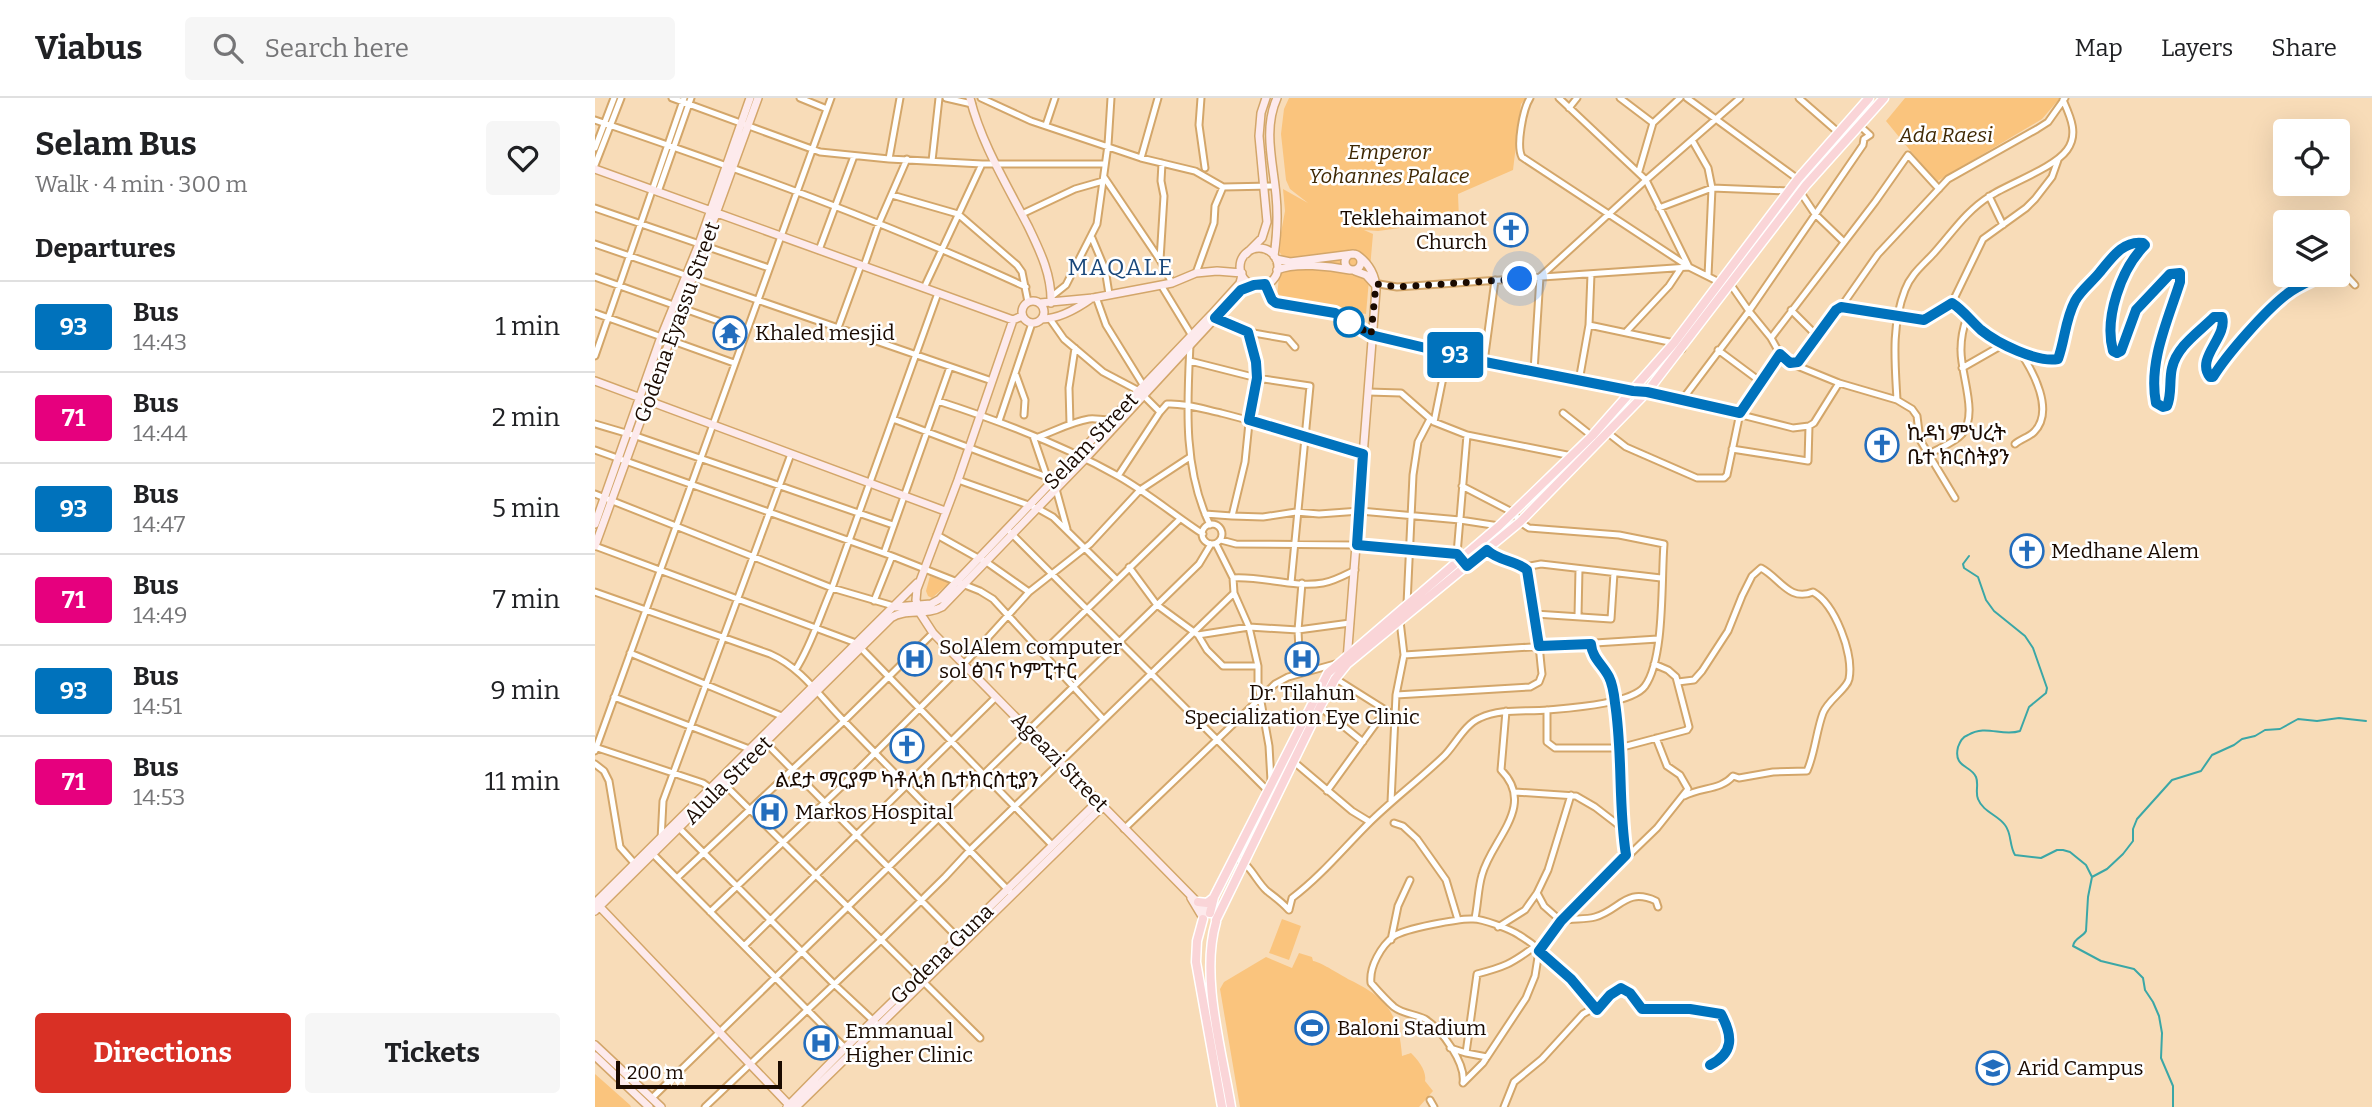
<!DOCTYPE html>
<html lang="en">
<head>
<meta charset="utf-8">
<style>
	:root { --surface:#fff; --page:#f6f6f6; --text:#202124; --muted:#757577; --line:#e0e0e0; --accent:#d93025 }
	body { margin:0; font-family:Bitter,"Noto Sans Ethiopic",serif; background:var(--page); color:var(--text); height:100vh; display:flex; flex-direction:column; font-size:26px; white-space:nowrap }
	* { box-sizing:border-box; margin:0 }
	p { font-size:23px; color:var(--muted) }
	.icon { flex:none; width:38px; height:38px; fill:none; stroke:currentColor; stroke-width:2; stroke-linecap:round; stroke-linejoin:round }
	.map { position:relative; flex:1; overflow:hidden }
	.sheet { display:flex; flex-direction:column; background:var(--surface); width:595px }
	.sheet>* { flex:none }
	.badge { padding:0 14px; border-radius:5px; font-size:24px; line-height:46px }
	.buttons { position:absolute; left:1678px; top:21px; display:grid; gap:14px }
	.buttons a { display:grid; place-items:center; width:77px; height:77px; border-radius:7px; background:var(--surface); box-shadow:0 7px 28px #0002; font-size:35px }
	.scale { position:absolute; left:21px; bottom:18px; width:166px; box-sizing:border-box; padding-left:7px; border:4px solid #1a0a00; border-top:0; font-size:19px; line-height:24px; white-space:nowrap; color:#1a0a00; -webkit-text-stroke:5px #fff; paint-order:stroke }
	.you { position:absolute; width:35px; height:35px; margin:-18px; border:5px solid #fff; border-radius:50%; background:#1a73e8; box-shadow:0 0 0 10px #1a73e833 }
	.map>.badge { position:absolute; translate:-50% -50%; box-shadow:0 0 0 4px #fff }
	h2 { padding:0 35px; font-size:26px; line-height:63px }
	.round { display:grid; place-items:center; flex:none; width:74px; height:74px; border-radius:7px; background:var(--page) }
	.headline { display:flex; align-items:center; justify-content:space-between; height:119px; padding:0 35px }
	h1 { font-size:33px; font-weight:700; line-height:52px }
	.cta { display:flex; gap:14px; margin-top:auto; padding:14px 35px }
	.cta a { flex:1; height:80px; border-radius:7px; background:var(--accent); color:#fff; font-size:28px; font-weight:700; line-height:80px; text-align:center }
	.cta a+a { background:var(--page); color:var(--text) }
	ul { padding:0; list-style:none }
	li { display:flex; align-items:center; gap:21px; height:91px; padding:0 35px; border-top:2px solid var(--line) }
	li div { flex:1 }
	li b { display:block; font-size:26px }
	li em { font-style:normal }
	li .badge { min-width:77px; font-weight:700; text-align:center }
	header { display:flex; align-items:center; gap:42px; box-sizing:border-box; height:98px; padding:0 35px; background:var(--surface); border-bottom:2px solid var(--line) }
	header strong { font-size:33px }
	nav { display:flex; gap:38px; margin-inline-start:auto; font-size:24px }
	.search { width:490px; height:63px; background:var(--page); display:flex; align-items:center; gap:18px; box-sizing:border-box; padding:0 24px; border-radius:7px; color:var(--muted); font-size:26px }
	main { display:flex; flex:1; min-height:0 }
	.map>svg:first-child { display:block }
	.green { fill:#fac47d }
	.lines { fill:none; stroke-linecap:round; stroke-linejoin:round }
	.stream { stroke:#3ba7a6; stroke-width:2 }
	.street-casing { stroke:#d3a66a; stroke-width:9 }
	.secondary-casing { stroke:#d3a66a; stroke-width:10 }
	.primary-casing { stroke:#fff; stroke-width:11 }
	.street { stroke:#fff; stroke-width:5 }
	.secondary { stroke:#fdeaec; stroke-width:7 }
	.primary { stroke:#fad5d8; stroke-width:8 }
	.line-casing { stroke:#fff; stroke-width:16 }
	.line { stroke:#0072bc; stroke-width:10 }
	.walk { stroke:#1a0a00; stroke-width:7; stroke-dasharray:0 12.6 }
	.stop-dot { fill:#fff; stroke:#0072bc; stroke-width:3.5 }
	.labels { text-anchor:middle; stroke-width:5; stroke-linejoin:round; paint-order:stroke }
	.park-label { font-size:21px; font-style:italic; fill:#3f2803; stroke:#fff }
	.poi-label { font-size:21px; fill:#1a0a00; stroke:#fff; text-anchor:start }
	.street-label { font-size:21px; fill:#1a0a00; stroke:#fff }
	.neighbourhood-label { font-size:23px; letter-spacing:2px; fill:#19477a; stroke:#fff }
</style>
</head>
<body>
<header>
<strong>Viabus</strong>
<div class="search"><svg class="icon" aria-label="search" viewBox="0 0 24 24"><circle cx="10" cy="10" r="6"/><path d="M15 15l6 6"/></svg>Search here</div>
<nav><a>Map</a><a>Layers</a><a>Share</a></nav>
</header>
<main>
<section class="sheet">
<div class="headline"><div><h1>Selam Bus</h1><p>Walk · 4 min · 300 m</p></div><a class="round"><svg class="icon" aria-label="heart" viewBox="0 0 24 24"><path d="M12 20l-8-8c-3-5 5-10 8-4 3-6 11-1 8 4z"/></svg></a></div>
<h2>Departures</h2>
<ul>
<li><span class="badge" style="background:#0072bc;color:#fff">93</span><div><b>Bus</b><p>14:43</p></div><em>1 min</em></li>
<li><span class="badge" style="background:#e6007e;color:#fff">71</span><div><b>Bus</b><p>14:44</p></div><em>2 min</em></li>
<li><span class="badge" style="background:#0072bc;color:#fff">93</span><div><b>Bus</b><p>14:47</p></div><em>5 min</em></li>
<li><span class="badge" style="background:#e6007e;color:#fff">71</span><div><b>Bus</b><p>14:49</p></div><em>7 min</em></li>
<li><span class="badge" style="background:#0072bc;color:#fff">93</span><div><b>Bus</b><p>14:51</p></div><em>9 min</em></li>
<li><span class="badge" style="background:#e6007e;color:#fff">71</span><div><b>Bus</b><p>14:53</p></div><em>11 min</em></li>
</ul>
<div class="cta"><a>Directions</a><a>Tickets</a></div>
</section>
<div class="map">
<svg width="1777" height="1009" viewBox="0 0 1777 1009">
	<rect width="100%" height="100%" fill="#f8dcb8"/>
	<path class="green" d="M694 0H931L926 6 918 72 863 96 864 122 783 133 769 132 778 136 771 216 687 202 682 199 684 178 688 170V160L683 151 690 113 688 91 713 105 695 91 691 82 686 36 689 11Z
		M1310 0H1465L1447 21 1341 84 1291 23Z
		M335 478 354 485 337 500 333 498 331 493Z
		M687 821 706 828 694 862 674 855Z
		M704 855 717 859 718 863C726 864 747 878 755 882 792 900 804 916 807 958L816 955C823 962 832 973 830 983L838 993 824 1009H645L625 891 629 884 671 859 697 870Z
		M0 976 35 1007 36 1009H0Z"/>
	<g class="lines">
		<path class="stream" d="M1374 458 1368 466 1369 470 1383 479 1391 502 1399 513 1430 538 1438 550 1452 590 1451 595 1434 609 1425 633C1407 639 1391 626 1373 637 1367 639 1365 644 1363 649 1358 670 1376 667 1381 679 1384 686 1380 694 1383 701 1388 714 1403 717 1410 727 1417 736 1414 747 1420 757L1446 760 1462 752H1468L1475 754 1491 767 1497 779 1493 799 1491 833C1488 839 1479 840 1478 848L1506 863 1539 871 1548 880 1550 892 1558 904 1564 918 1567 935 1566 960 1578 988V1009
			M1497 779 1512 771 1528 756 1538 743V731L1542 721 1577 682 1606 673 1617 657 1639 647 1647 641 1660 638 1670 632 1685 631 1703 621 1722 623 1744 620 1771 623"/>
		<defs>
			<path id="street" d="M77 0 225 54 294 61 387 66H510
				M205 0 232 11
				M351 0 377 6
				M386 0 436 23 546 60 600 73 628 89 680 88
				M606 0 604 27 610 70
				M935 0C928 11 921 48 927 59L1094 169 1124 184 1136 187 1154 213 1176 240 1185 256 1195 265 1244 285 1302 302 1317 311 1322 318 1325 342 1360 400
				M1025 0 1058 25
				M1092 0 1211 87
				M1204 0 1244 35
				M974 10 982 0
				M0 22C147 72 291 124 431 189
				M451 27 460 0
				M1097 42 1113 70 1117 90 1113 178
				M0 50 19 0
				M546 60 563 0
				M294 61 305 0
				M337 63 344 0
				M0 67 26 0
				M1044 73 1058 25 1085 0
				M509 79 565 162 577 185
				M63 94 96 0
				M1206 95 1220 116 1248 143
				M297 97 363 116 422 167 427 174 433 204
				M1394 98 1408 127
				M0 110 174 170
				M1064 110 1117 90 1193 93
				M427 116 480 91 508 83
				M497 140 510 171 514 196
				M0 146 397 283
				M224 152 259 58
				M565 162 569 98 566 83 567 65
				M269 168 284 125 312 61
				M1743 172 1748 174 1760 187
				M601 175 619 125 620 108 628 89
				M0 179 126 224
				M778 185 802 189 1094 169 1051 82 964 0
				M670 186 677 202 681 205 740 215 777 238 889 264 1087 302 1198 330 1214 328 1219 325 1244 285
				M566 187 597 238
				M329 190 387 66
				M456 199 471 187 502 126 513 47 516 0
				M501 199 511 227 550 290
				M1357 205C1368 211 1376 223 1386 232 1402 246 1442 265 1463 262L1468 234 1480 203 1519 156 1537 145 1548 144 1550 147C1526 171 1509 220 1518 253L1522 255 1526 253 1541 212 1575 176 1585 175V184C1573 222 1553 264 1561 305L1568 309 1572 308C1577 297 1574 282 1577 270 1582 248 1604 234 1619 219H1627C1633 239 1600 260 1615 279H1618C1631 256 1672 212 1692 196 1702 188 1715 183 1727 177
				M1246 209 1324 222 1333 221 1357 205 1388 141 1431 110 1440 101 1457 79 1463 62
				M1196 212 1221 237
				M0 215 139 265
				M619 219 653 234 693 241 700 249
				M455 221 469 241 508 274 544 293 565 314
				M994 227 1079 245 1087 251
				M243 230 266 167
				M1031 234 1074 188 1086 170
				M1176 240 1280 104 1313 57 1344 91
				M595 247C592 308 588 371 615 427
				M1123 252 1166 284
				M0 258 89 0
				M595 263 662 280 715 288 696 485
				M889 264 900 182
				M1200 265 1205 262 1241 212 1246 209 1283 156 1353 81 1442 31 1453 24 1470 0
				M1367 270 1409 246
				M939 273 945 179 1051 82 1145 0
				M421 277 430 302 429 317
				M984 283 994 227 996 176
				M773 294 806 295 839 324 872 337 977 358
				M1087 302 1154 213 1268 47 1269 41 1275 37 1264 27
				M1302 302C1300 265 1296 228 1310 192 1316 176 1328 167 1339 155 1357 135 1371 113 1395 98 1415 85 1459 70 1472 52 1484 36 1475 18 1468 2
				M343 303C405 323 466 346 523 378 553 395 579 417 608 436
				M968 315 997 338
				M298 321 452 379
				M404 323 437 225
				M839 324 853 255
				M0 326 41 338 298 427
				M475 326 474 290 480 250
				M1013 335 1031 349 1102 380H1129L1132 377 1145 315 1185 256
				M438 338 452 379 461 391 472 431
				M443 339C460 333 476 324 494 321 502 320 509 323 517 321
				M1420 346C1426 341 1434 339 1439 334 1460 313 1438 273 1425 254
				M1137 351 1213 363 1214 328
				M0 352 297 458 385 493 398 501 508 621
				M1334 356C1344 350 1359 345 1367 336 1384 316 1365 276 1366 251 1366 240 1368 230 1372 219
				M523 378 565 314 572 306C590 305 608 311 626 315 674 327 720 343 768 356
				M363 382 442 410 458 419 521 481
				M0 396 237 490 302 509
				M610 416 637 418 650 364 656 305 662 288 661 264 653 234
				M637 418 668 419 701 414 724 416 765 413 865 422 904 428
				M607 436a10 10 0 1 1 20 0a10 10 0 1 1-20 0Z
				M415 434 680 700
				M342 437 383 460 390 463 434 494
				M626 442 641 446 762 447 862 456 867 462
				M621 446 638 480 639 495 654 529 663 568V587L674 648 676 683
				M0 448 261 545 458 748
				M892 452 900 458 930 469 946 466 1066 480
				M289 455 355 269
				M862 456 872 337
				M534 469 562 507 603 537 654 529 703 532 755 525
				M638 480C668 478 698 490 728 485 739 483 750 477 760 472
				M0 494 175 556C207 570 226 600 250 624 305 681 360 737 415 794
				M279 503 297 458
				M812 506 818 377 823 344 835 321
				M940 516 1016 521 1019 475
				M983 518 984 471
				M603 537 612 552 628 568H663
				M996 546C997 560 1008 567 1014 579 1018 587 1019 596 1020 605 1029 656 1022 707 1031 757
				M448 554 585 421
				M35 555 189 619
				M809 557 1063 541
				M201 571C217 546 225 517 237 490L343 195
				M705 575 703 532 707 485
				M738 579 800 618
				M1083 584 1099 582 1107 573 1133 533 1147 498 1157 478 1166 470C1185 480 1194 504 1218 494 1240 506 1259 556 1254 581 1252 591 1233 602 1228 615 1221 634 1220 655 1212 673L1178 674 1144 680 1138 678C1126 692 1107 689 1089 698
				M801 597 935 589 944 584 947 576C944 553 940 484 930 469
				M19 599 157 652
				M725 609 768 644
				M952 612V644L960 650H1024L1092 632 1094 629 1081 579 1073 572 1059 566
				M169 643 368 845
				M0 649 108 685 118 692
				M0 653 236 0
				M698 663 757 713 775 724
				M0 666 9 673 14 683 25 749 40 766
				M126 683 385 940
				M732 693 790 613
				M920 694 981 698 1000 709 1026 729
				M796 704 801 597 809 557 805 523
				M799 725 808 728 822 741 851 782 863 822
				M84 730 239 886 284 928
				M529 731 680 586 693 579 740 566
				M66 742 68 703 196 356
				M57 755 252 952
				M640 760C656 766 660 782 672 793 680 799 687 804 694 812
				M82 780 249 623 338 535
				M942 795 949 808 966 823C977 820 989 822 1000 819 1025 812 1031 789 1061 803L1063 809
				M694 812 697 800C725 779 748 751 773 726 797 702 824 682 849 658 860 647 870 626 885 620 906 610 931 614 953 612 975 610 1037 606 1050 588 1070 560 1066 482 1069 446L1024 437 934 430 925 424 919 415 867 388
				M115 814 246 689 369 566 434 494 495 446 545 392 595 359
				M880 820C883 806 883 790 887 777 896 742 942 708 906 672L911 613
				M903 829 930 812 942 795 953 772 976 697
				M796 842 803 808 815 782
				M149 848 401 599
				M1002 912 1015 897 1026 890 1035 895 1047 911H1095L1126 916C1138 938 1139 955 1115 967
				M855 950 871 955 892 959
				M871 955 882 876C909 869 916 866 939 849
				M868 985C871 965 847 932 830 921 820 916 808 916 799 909 791 902 783 893 776 885 774 869 786 848 799 838 809 831 865 820 878 821 888 821 915 831 924 837 953 854 980 887 1002 912H995L988 916 947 961 919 984 909 1009
				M868 985 888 965 931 900 940 878 944 853 966 823 1062 730 1093 691 1085 677 1072 668 1061 640
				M57 1000 604 466 616 446
				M835 1002 839 1009
				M110 1009 286 842 350 779 375 752 639 495"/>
			<path id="secondary" d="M375 0C386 45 412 87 433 128 445 153 457 177 456 205
				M0 71 418 222 427 218
				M645 169a19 19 0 1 1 38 0a19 19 0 1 1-38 0Z
				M750 164a8 8 0 1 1 16 0a8 8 0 1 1-16 0Z
				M651 156 667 140 672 124 664 38 666 15 671 0
				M679 158C682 138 683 117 681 97 678 64 668 31 682 0
				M681 161 695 164 758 156
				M682 172C700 164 735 168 755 172
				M760 173 771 177 781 188
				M427 214a11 11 0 1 1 22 0a11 11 0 1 1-22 0Z
				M445 205 498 200 577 185 601 175 622 173 647 175
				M447 221C464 221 483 210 497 200
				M418 222 363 382 322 491 321 502 325 515 338 535 613 815
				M0 283 350 413
				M0 426 66 239 104 146 155 0
				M0 448 163 0
				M300 509 336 506 345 501 616 217 645 185 647 177
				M752 562 781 192C781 178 774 165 762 157
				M596 800 608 820
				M0 805 322 485
				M3 807 195 1008
				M0 813 296 520C310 510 331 518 347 509L490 361 646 192 659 187
				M0 947 66 1009
				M0 958 54 1009
				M192 1009 250 950 503 703
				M201 1009 508 708"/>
			<path id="primary" d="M603 804 612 805 617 801
				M615 815 619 799 733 575 904 428 997 338 1079 245 1203 81 1274 0
				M608 821 602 843 601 864 627 1009
				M621 822 725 609 740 581 752 566 925 424 1052 294 1211 87 1289 0
				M621 824C605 878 627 953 636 1009"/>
		</defs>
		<use href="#street" class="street-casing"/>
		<use href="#secondary" class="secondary-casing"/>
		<use href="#primary" class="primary-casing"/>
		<use href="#street" class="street"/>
		<use href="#secondary" class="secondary"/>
		<use href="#primary" class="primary"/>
	</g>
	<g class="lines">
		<defs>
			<path id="line" d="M1115 967C1139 955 1138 938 1126 916L1095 911H1047L1035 895 1026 890 1015 897 1002 912 976 881 944 853 966 823 1031 757C1023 707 1028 656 1020 605 1019 596 1018 587 1014 579 1008 567 997 560 996 546L944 548 932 472C920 462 903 463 892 452L872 468 862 456 762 447 768 356 654 322 662 280 661 264 653 234 620 220 646 192 659 187 670 186 677 202 681 205 740 215 776 237 890 264 1038 293 1052 294 1145 315 1185 256 1195 265 1203 264 1241 212 1246 209 1329 222 1357 205C1368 212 1376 223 1386 232 1402 245 1442 265 1463 261 1470 242 1470 222 1480 203 1486 192 1497 184 1505 174 1516 161 1528 142 1548 145L1550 147C1526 171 1509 220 1518 253L1522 255 1526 253 1541 212 1575 176 1585 175V184C1573 222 1553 264 1561 305L1568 309 1572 308C1577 297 1574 282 1577 270 1582 248 1604 234 1619 219H1627C1633 239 1600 260 1615 279H1618C1632 256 1671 212 1692 196 1702 188 1715 183 1727 177"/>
		</defs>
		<use href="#line" class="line-casing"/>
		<use href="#line" class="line"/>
		<path class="walk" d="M754 224 745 218 776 237 781 186 802 189 925 181"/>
	</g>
	<defs>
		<symbol id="church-ring" viewBox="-11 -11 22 22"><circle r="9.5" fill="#fff" stroke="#236dbd" stroke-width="1.5"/><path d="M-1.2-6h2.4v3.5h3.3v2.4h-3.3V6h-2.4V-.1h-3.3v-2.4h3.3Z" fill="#236dbd"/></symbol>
		<symbol id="temple-ring" viewBox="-11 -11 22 22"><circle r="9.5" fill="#fff" stroke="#236dbd" stroke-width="1.5"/><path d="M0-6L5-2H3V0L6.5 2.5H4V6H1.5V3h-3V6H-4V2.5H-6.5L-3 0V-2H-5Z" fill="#236dbd"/></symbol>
		<symbol id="hospital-ring" viewBox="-11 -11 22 22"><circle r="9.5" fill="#fff" stroke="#236dbd" stroke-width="1.5"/><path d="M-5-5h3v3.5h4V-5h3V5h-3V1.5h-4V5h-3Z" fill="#236dbd"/></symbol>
		<symbol id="stadium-ring" viewBox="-11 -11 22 22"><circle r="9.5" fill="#fff" stroke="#236dbd" stroke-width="1.5"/><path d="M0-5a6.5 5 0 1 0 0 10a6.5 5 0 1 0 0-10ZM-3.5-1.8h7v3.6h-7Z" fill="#236dbd"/></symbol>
		<symbol id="university-ring" viewBox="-11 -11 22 22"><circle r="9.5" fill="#fff" stroke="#236dbd" stroke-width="1.5"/><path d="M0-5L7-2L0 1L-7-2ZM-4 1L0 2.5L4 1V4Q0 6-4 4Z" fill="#236dbd"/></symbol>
	</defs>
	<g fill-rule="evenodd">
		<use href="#church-ring" x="897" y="113" width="38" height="38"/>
		<use href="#temple-ring" x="116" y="216" width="38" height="38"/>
		<use href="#church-ring" x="1268" y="328" width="38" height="38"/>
		<use href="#church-ring" x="1413" y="434" width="38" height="38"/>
		<use href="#hospital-ring" x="301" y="542" width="38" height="38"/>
		<use href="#hospital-ring" x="688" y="542" width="38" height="38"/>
		<use href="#church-ring" x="293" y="629" width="38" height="38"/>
		<use href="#hospital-ring" x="156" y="695" width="38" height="38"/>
		<use href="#stadium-ring" x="698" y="911" width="38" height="38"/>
		<use href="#hospital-ring" x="207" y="926" width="38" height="38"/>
		<use href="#university-ring" x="1379" y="951" width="38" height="38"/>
	</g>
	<circle class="stop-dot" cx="754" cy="224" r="14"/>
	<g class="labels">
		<g class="park-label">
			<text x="1351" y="44">Ada Raesi</text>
			<text x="794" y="61">Emperor<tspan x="794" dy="24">Yohannes Palace</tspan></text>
		</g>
		<g class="poi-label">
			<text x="892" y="127" text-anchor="end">Teklehaimanot<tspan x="892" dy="24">Church</tspan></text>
			<text x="160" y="242">Khaled mesjid</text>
			<text x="1312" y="342">ኪዳነ ምህረት<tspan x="1312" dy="24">ቤተ ክርስትያን</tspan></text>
			<text x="1456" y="460">Medhane Alem</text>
			<text x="344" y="556">SolAlem computer<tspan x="344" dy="24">sol ፅገና ኮምፒተር</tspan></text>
			<text x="707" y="602" text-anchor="middle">Dr. Tilahun<tspan x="707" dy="24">Specialization Eye Clinic</tspan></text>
			<text x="312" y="689" text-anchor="middle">ልደታ ማርያም ካቶሊክ ቤተክርስቲያን</text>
			<text x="200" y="721">Markos Hospital</text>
			<text x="742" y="937">Baloni Stadium</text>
			<text x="250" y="940">Emmanual<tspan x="250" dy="24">Higher Clinic</tspan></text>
			<text x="1422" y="977">Arid Campus</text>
		</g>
		<g class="street-label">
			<text transform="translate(82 224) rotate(-70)" y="7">Godena Eyassu Street</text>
			<text transform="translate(496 343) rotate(-46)" y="7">Selam Street</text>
			<text transform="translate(465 664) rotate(46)" y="7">Ageazi Street</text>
			<text transform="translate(133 682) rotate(-45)" y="7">Alula Street</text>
			<text transform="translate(347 856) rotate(-44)" y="7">Godena Guna</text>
		</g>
		<g class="neighbourhood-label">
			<text x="526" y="177">MAQALE</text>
		</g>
	</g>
</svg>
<div class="buttons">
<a><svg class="icon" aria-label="locate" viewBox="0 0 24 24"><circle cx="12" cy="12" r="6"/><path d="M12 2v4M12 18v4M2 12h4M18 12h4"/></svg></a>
<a><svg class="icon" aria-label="layers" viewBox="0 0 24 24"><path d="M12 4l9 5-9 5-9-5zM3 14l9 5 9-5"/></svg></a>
</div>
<div class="scale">200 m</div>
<div class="you" style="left:925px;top:181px"></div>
<b class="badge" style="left:860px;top:257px;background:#0072bc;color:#fff">93</b>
</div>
</main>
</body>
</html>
